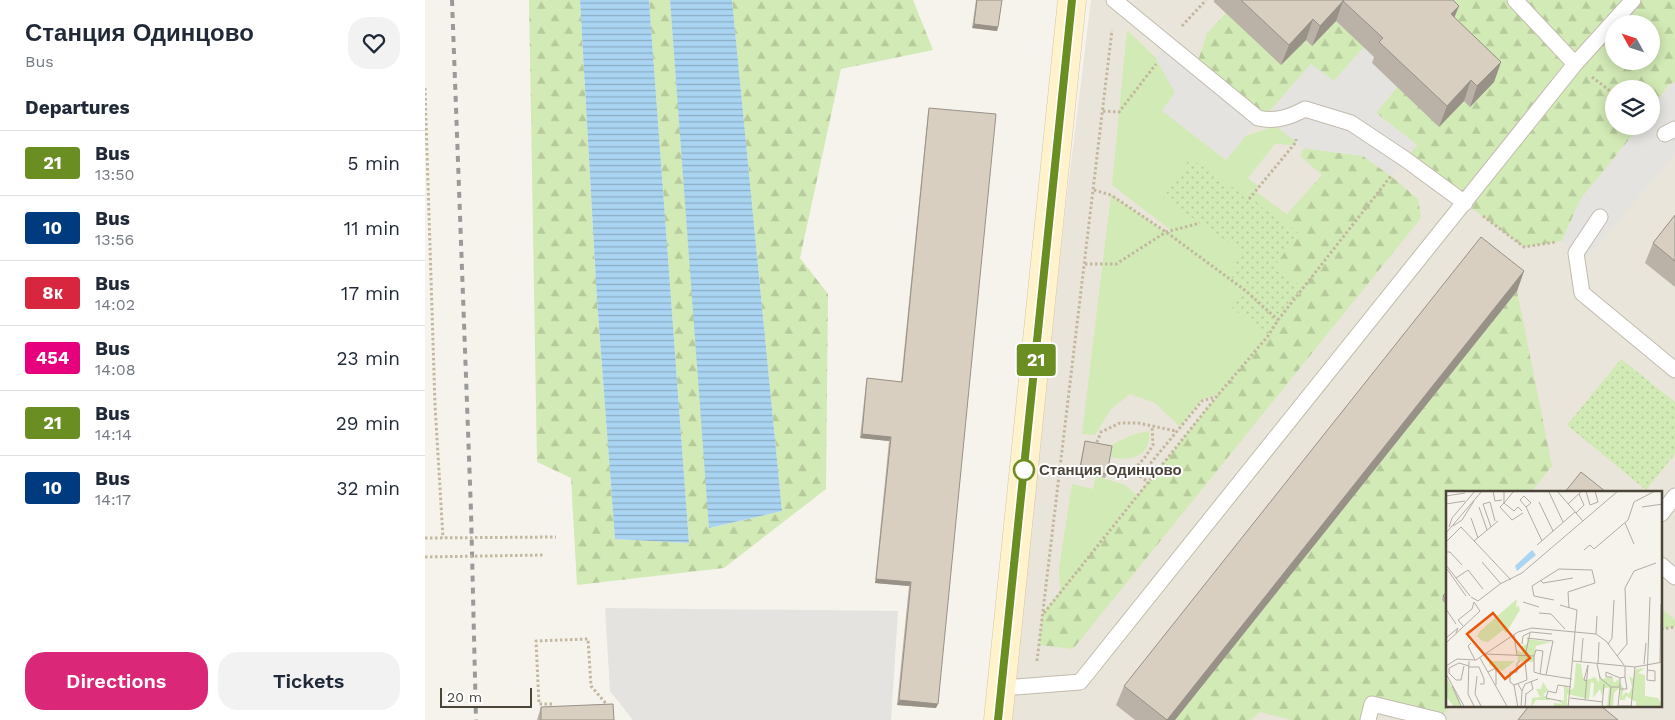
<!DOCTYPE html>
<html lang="en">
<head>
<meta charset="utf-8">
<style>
	:root { --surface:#fff; --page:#f2f2f3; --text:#1f2937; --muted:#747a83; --line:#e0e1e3; --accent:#db2777 }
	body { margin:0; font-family:"Work Sans",sans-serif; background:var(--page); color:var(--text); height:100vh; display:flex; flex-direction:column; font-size:19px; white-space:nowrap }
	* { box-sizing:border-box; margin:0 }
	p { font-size:16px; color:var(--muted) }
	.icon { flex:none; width:28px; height:28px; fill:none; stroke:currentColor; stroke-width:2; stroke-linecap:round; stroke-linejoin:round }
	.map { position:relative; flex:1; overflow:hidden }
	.panel { display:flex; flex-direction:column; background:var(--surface); width:425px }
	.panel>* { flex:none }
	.badge { padding:0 10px; border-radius:4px; font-size:18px; line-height:32px }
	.needle { width:32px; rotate:310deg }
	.controls { position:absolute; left:1180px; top:15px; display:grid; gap:10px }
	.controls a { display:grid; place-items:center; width:55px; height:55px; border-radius:50%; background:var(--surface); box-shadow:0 2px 12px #0003; font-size:25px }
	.scale { position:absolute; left:15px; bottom:12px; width:92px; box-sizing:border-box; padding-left:5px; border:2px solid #4b4439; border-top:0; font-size:14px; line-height:18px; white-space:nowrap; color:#4b4439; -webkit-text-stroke:4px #fff; paint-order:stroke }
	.map>.badge { position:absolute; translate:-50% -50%; box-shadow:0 0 0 2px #fff }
	h2 { padding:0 25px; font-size:19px; line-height:45px }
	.round { display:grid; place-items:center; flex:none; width:52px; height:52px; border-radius:20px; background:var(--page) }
	.summary { display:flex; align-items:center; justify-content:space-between; height:85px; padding:0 25px }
	h1 { font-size:24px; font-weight:600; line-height:38px }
	.cta { display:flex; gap:10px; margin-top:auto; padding:10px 25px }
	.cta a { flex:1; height:58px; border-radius:20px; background:var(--accent); color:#fff; font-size:20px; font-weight:600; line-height:58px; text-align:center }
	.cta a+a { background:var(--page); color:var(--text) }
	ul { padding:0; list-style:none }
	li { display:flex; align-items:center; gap:15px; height:65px; padding:0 25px; border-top:1px solid var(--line) }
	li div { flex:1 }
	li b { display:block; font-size:19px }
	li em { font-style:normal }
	li .badge { min-width:55px; font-weight:700; text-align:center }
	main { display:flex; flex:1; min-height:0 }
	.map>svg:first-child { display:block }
	.residential { fill:#eae5da; fill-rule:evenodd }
	.grass { fill:#d2eab5 }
	.forest { fill:url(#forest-firs); fill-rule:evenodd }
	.park { fill:url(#park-dots) }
	.parking { fill:#e5e3e0 }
	.water { fill:url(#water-rules) }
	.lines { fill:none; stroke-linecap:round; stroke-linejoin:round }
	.lane-casing { stroke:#c2bbae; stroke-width:17 }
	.secondary-casing { stroke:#d6c79b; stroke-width:29 }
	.path { stroke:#c4b79f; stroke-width:3; stroke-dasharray:2.5 2.5; stroke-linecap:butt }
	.lane { stroke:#fff; stroke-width:15 }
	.secondary { stroke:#fff3cd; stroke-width:28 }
	.rail { stroke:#9a9a9a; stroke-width:4; stroke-dasharray:6 6; stroke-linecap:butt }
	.path-bridge { stroke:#c4b79f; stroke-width:3; stroke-dasharray:2.5 2.5; stroke-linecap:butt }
	.wall { fill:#bab2a6 }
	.shaded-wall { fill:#979187 }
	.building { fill:#d8cfc1; stroke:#979187 }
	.line-casing { stroke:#fff; stroke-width:11 }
	.line { stroke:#6b8e23; stroke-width:8 }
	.stop-dot { fill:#fff; stroke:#6b8e23; stroke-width:2.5 }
	.labels { text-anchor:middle; stroke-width:4; stroke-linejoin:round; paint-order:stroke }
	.stop-label { font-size:15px; font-weight:bold; fill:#4b4439; stroke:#fff; text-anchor:start }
	.inset-road { fill:none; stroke:#b2ada4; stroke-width:1 }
	.view { fill:#e8590c; fill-opacity:0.15; stroke:#e8590c; stroke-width:2.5 }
	.inset-edge { fill:none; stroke:#4b4439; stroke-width:2.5 }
</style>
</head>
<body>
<main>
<section class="panel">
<div class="summary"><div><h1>Станция Одинцово</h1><p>Bus</p></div><a class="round"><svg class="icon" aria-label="heart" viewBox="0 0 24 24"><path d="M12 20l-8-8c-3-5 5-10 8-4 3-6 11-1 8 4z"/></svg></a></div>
<h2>Departures</h2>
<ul>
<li><span class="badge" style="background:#6b8e23;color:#fff">21</span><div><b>Bus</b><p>13:50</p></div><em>5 min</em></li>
<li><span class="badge" style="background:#003b80;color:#fff">10</span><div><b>Bus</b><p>13:56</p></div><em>11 min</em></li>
<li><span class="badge" style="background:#d7263d;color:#fff">8к</span><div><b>Bus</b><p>14:02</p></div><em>17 min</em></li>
<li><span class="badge" style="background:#e6007e;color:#fff">454</span><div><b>Bus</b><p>14:08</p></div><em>23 min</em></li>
<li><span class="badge" style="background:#6b8e23;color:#fff">21</span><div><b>Bus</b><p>14:14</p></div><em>29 min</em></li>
<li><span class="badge" style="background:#003b80;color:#fff">10</span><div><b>Bus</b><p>14:17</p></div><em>32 min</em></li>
</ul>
<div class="cta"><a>Directions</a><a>Tickets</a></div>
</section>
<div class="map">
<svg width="1250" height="720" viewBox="0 0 1250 720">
	<defs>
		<pattern id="forest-firs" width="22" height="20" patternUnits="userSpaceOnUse" patternTransform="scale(1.25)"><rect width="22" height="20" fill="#d2eab5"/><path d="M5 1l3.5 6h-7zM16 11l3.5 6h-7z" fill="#b6ca9c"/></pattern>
		<pattern id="park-dots" width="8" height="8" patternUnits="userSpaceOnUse" patternTransform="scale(1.25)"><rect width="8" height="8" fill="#d2eab5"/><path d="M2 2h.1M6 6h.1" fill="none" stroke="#b6ca9c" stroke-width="1.8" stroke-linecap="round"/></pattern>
		<pattern id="water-rules" width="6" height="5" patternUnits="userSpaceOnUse" patternTransform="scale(1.25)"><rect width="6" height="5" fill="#a9d4f2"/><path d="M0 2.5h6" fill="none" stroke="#8caec5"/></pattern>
	</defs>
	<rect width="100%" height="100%" fill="#f6f3ec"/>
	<path class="residential" d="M666 0H1250V720H586L640 212ZM1189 24H1226V61H1189ZM1189 89H1226V126H1189ZM1022 492H1236V706H1022Z"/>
	<path class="grass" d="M702 30 731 58 750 93 737 110 801 160 820 136 851 126 871 142 868 145 850 144 823 178 834 187 824 199 765 159 819 253 822 288 807 308 843 336 792 395 776 400 755 427 730 403 705 394 686 409 670 435 657 434 686 195 741 232 747 231 687 185Z
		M724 431C724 435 725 440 723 444 718 460 698 460 685 457L687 445C699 438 710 433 724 431Z
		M671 476 700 485 712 495 635 592 634 568 647 484 668 489Z
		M1236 608 1250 620V627L1236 629Z"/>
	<path class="forest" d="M104 0H155L172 300 190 539 264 543 224 0H245L285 528 357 511 307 0H488L508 50 416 69 375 258 403 294 401 489 299 568 152 585 146 478 112 462Z
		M999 0H1250V82L1243 85 1226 111V89H1189V126H1215L1155 200 1137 241 1099 247 980 159 992 145 951 113 972 87 1039 101 1045 106ZM1189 24H1226V61H1189Z
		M801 13 881 40 887 46 911 21 939 47 909 81 886 64 846 110 839 113 773 61 782 33Z
		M879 148 938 156 966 176 993 199 996 218 648 649 614 645 618 613 793 395 843 336 879 287 848 269 873 232 824 199 830 191 862 214 897 175 875 156Z
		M1092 291 1127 466 1106 492H1022V706H1025L1013 720 947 704 943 720H867L835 712 826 720H750Z"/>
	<path class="park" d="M765 158 873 232 848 269 879 287 843 336 807 308 822 288 804 275 818 252 738 198Z
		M1196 359 1250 402V454L1221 490 1142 425Z"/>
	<path class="parking" d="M741 43 839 113 801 160 737 111 750 93 731 58Z
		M939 47 951 58 972 87 951 113 992 145 966 176 938 156 879 148 851 126 854 119 846 110 886 64 909 81Z
		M1250 82V154L1180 237 1159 260 1137 241 1155 200 1215 126H1226V111L1244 85Z
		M180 608 473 611 466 720H208L185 691Z"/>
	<path class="water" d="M155 0H224L264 543 190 539 172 300Z
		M245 0H307L357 511 284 528Z"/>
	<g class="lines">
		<defs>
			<path id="lane" d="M689 0 833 118C851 122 865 117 880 109L926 123 980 159 1040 203
				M1090 0 1150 64
				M1240 134 1250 129
				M1175 217 1151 253 1157 293 1250 370
				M1236 514 1250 496
				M1236 565 1250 577
				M577 688 655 682 1150 64 1208 0
				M943 720 947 704 1013 720"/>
			<path id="secondary" d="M573 720 647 0"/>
		</defs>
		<use href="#lane" class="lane-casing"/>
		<use href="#secondary" class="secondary-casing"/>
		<path class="path" d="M757 26 781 0
			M1167 77 1189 94
			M0 88 10 405 18 538
			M678 111 694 112 731 64
			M669 190 686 195 741 232 821 291 853 320
			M824 199 871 142V139
			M1058 216 1099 247 1131 242
			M660 264H691L741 232 775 223
			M670 447 676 432 695 423H713L751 431
			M682 469 715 476 777 401 790 397
			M706 473 721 456 728 445 727 426
			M715 476 723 482
			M619 613 792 396 843 336 853 320 966 176
			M1236 629 1250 627
			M612 661 687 30
			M127 704H114L111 641 163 639 166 686 183 706"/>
		<use href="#lane" class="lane"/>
		<use href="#secondary" class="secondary"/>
		<path class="rail" d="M27 0 46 511 51 720"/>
		<path class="path-bridge" d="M0 538 131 537
			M0 557 118 555"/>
	</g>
	<path class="wall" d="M551 0H577L572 31 547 28Z
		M789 0H918L1029 17 1076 62 1069 82 1045 107 1039 101 1014 127 947 63 949 57 911 21 887 46 881 40 856 65 789 2Z
		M504 108 511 708 472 705 484 586 450 583 464 441 435 438 441 383 442 378 476 382 503 112Z
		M1250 215V287L1220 263 1228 243Z
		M1099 271 1092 291 750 720H710L691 705 699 686Z
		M660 441 682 474 680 478 653 473Z
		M1022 591V605L1017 600 1018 596Z
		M116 707 189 720H112Z"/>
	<path class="shaded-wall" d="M918 1 911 21 887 46 895 26Z
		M1034 6 1026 26V14Z
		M888 19 881 40 856 65 864 45Z
		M549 24 573 27 572 31 547 28Z
		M1076 62 1069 82 1045 107 1052 86Z
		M1046 80 1039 101 1014 127 1022 106Z
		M1099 271 1092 291 750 720H741Z
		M437 434 466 437 464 441 435 438Z
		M451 579 486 582 484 586 450 583Z
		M474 700 513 704 511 708 472 705Z"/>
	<path class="building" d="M552 0H577L573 27 549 24Z
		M816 0H918V1L895 26 888 19 864 45Z
		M919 0H1028L1034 6 1026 14 1076 62 1052 86 1046 80 1022 106 954 42 958 38 918 1Z
		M504 108 571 114 513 704 474 700 486 582 451 579 466 437 437 434 442 378 477 382Z
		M1250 215V261L1228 243Z
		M1056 237 1099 271 742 720 699 686Z
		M660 441 687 446 682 474 655 469Z
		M1156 472 1181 492H1140Z
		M1022 591V599L1018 596Z
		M188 704 189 720H116V707Z
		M1104 706H1176L1193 720H1093Z"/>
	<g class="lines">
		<defs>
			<path id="line" d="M573 720 647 0"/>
		</defs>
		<use href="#line" class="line-casing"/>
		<use href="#line" class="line"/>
	</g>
	<circle class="stop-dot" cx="599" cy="470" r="10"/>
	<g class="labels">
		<g class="stop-label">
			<text x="614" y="475">Станция Одинцово</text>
		</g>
	</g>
	<g transform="translate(1021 491)">
		<rect width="216" height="216" fill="#f6f3ec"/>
		<path d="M0 186 13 208 14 216H8L0 205Z" fill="#d2eab5"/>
		<path d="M71 108 70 117 72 114 74 119 60 142 57 139 42 151 36 150 31 145 34 140ZM81 148 105 151 90 155 88 171 72 170 71 159 76 162V155L81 153ZM43 170H69L56 180 43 174ZM130 172 135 173 137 187 141 189 149 186 153 192V182L156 188 167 186 168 192 172 188 178 198 176 205 180 201 183 203 186 196 183 185 187 188 190 178 199 177 192 182 199 184V205L212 207 217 216H190V211L180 205 179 209H174L173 197 168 202 167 216H161L163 197H159L156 205 154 198 147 207 148 192 145 191 143 208 121 203V216H108V212L116 213 113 210 118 209V194L125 199 128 196ZM97 191 102 199 97 204 105 209H90L85 217 86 207 94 206 90 198H95Z" fill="#d2eab5"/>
		<path d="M86 59 90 64 71 80 69 75Z" fill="#a9d4f2"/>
		<path class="inset-road" d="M47 0 49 10 56 9M58 0V12L68 0M111 0 137 30M140 0 144 14 152 11 149 0M103 1 117 31M0 5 19 2M93 11 107 40M0 13 19 10M122 13 136 0M33 16 41 39M80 16 74 9 78 5 85 12 80 16 96 50M196 16 217 13M76 20 72 16 68 20 58 12 54 16 66 29 77 22M130 22 138 14 133 3M25 27 32 47M179 32 188 53M7 35 16 29 28 10M3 36 6 27 29 0M45 36 37 13 44 11 49 30M0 42 36 0M28 50 52 30M0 51 15 36 65 89M91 54 129 21M138 59 144 54 148 58 182 29 188 11 209 0M0 61H4L16 74M36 71 55 93M0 74 24 105M1 78 20 105M10 87 22 79 37 98M94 89 97 92 127 87M25 106 32 110 54 93 76 82 172 0M108 109 88 105 86 95 113 78 146 79 149 92 122 101 123 117M77 111 93 116M114 114 131 119 122 217M0 118 10 133M93 122 105 123 119 138M17 135 12 129 26 118 28 111M150 143 151 125M68 144 71 165M0 147 12 137 10 142M81 147 107 150 100 184M0 152 34 120 28 111M25 152 22 155 29 169M76 153 77 145 85 141 106 143M162 153 166 147 168 109M40 163 88 165 90 159 97 160 94 183 88 181V165M79 165 84 142M171 165 181 153 179 97 188 80 210 72M34 167 62 217M23 170 22 203 29 217M127 170 189 176 217 171M135 171 137 147M214 171 215 113M151 173 154 187 165 196H174V187L179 186V175M152 173 153 151M198 173 200 152M0 175 11 168 30 169 72 141 86 137 150 143 160 150 178 174M18 175 15 189H10L3 182V177L13 172 23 175M23 176H33L38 188V193H34M201 179 209 180V190L201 189 204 106M42 181 50 177V194M0 183 19 217M94 183 126 188M31 185 29 203 36 217M166 186H160V181L174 187M141 190 138 189 142 174M72 193 76 200 75 217M68 194 64 191V181H71V172L74 170M6 195 16 217M174 196 172 215H186M174 198H181L179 186M76 200 79 193 92 188M80 203 87 198 85 190M124 207 157 211M139 209 142 174M115 210 100 207 102 200 110 202 112 194 125 196M72 217 68 194 81 189 79 170M79 217 80 202M156 217 158 193M163 217 165 196M185 217 189 176"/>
		<path class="view" d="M47 122 84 167 59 188 21 143Z"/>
		<rect width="216" height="216" class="inset-edge"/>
	</g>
</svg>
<div class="controls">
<a><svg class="needle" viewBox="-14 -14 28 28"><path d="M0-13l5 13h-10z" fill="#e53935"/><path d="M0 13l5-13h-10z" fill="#747a83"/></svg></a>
<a><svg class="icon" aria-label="layers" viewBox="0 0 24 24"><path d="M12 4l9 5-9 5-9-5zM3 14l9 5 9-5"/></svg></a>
</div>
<div class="scale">20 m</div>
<b class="badge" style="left:611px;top:360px;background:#6b8e23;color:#fff">21</b>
</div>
</main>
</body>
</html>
